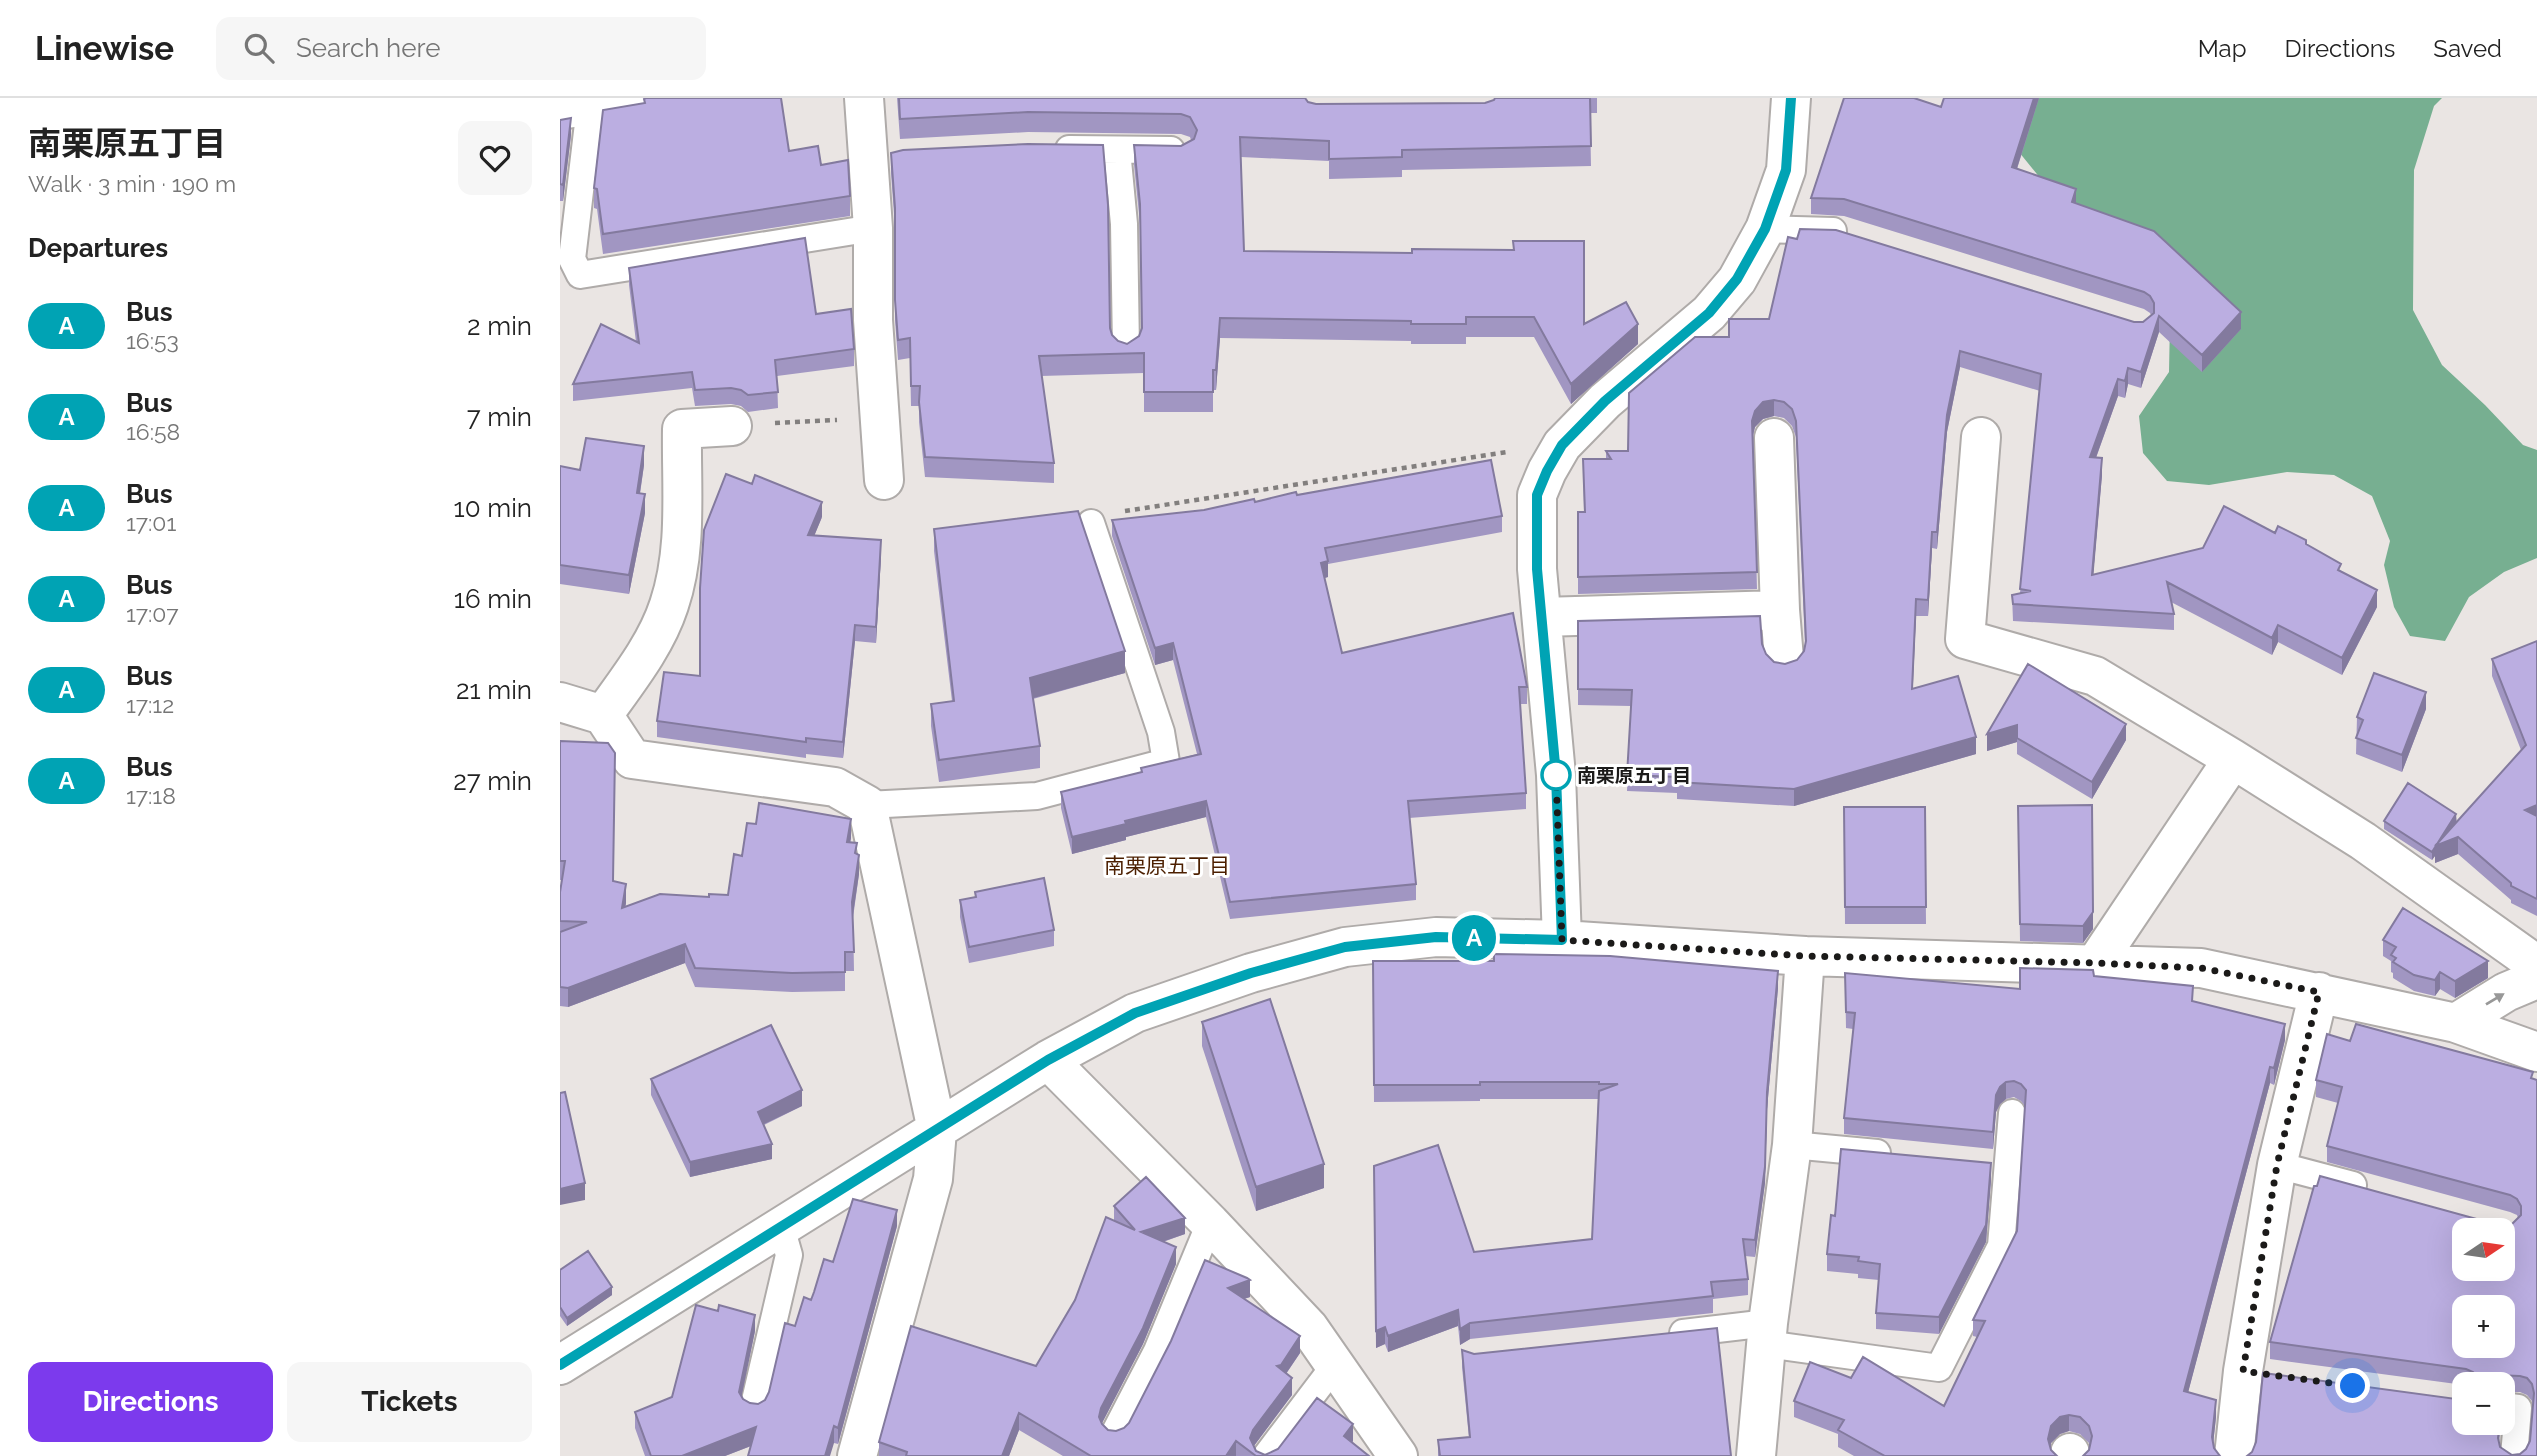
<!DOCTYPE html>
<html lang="en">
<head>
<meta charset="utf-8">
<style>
	:root { --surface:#fff; --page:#f6f6f6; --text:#222; --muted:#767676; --line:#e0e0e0; --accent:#7c3aed }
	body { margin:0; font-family:Raleway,"Noto Sans JP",sans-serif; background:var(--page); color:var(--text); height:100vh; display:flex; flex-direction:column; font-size:26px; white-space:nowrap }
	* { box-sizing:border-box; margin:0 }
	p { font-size:23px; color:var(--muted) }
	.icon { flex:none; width:38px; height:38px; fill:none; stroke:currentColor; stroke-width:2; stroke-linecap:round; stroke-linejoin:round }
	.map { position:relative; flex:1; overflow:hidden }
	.details { display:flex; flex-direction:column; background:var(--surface); width:560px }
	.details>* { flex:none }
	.badge { padding:0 14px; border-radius:23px; font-size:24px; line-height:46px }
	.needle { width:46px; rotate:77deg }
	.controls { position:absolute; left:1892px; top:1120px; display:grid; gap:14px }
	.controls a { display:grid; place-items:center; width:63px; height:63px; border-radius:14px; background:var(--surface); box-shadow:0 7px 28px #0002; font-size:35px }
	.you { position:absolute; width:35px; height:35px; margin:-18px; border:5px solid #fff; border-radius:50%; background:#1a73e8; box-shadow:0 0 0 10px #1a73e833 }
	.map>.badge { position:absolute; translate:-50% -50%; box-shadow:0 0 0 4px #fff }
	h2 { padding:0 28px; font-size:26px; line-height:63px }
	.round { display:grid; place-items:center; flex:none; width:74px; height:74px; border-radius:14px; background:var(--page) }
	.summary { display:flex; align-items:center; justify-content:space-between; height:119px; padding:0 28px }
	h1 { font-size:33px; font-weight:700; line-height:52px }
	.button { display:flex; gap:14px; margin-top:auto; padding:14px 28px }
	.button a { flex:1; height:80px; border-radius:14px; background:var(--accent); color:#fff; font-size:28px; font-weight:700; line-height:80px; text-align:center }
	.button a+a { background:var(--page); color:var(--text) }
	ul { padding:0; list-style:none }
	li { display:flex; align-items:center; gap:21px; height:91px; padding:0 28px }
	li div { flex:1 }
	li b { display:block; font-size:26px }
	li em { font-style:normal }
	li .badge { min-width:77px; font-weight:700; text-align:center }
	header { display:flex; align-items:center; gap:42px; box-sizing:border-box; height:98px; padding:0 35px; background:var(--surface); border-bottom:2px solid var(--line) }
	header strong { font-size:33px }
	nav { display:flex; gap:38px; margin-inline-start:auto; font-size:24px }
	.search { width:490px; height:63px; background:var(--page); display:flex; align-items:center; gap:18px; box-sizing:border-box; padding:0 24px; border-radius:14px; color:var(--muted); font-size:26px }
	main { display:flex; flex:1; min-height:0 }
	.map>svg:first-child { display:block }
	.forest { fill:#77af91 }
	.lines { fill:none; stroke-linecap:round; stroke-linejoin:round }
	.lane-casing { stroke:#afaba9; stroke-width:30 }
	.street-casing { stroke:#afaba9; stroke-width:42 }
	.path { stroke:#827f7e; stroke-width:4.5; stroke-dasharray:5 5; stroke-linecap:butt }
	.lane { stroke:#fff; stroke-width:26 }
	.street { stroke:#fff; stroke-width:38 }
	.wall { fill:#a196c2 }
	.shaded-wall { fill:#837a9e }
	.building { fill:#bbaee1; stroke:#837a9e; stroke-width:2; fill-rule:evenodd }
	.oneway { fill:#989898 }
	.line-casing { stroke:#fff; stroke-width:16 }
	.line { stroke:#00a3b4; stroke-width:10 }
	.walk { stroke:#1b1a19; stroke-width:7; stroke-dasharray:0 12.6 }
	.stop-dot { fill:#fff; stroke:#00a3b4; stroke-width:3.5 }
	.labels { text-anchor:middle; stroke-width:6; stroke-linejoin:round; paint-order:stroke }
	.stop-label { font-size:19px; font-weight:bold; fill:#1b1a19; stroke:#fff; text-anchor:start }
	.neighbourhood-label { font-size:21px; fill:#4c1f00; stroke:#fff }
</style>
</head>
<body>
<header>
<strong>Linewise</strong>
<div class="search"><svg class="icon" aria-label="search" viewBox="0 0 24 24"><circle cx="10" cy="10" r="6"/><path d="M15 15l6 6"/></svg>Search here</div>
<nav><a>Map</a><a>Directions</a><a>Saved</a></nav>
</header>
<main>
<section class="details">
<div class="summary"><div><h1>南栗原五丁目</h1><p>Walk · 3 min · 190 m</p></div><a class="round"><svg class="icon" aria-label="heart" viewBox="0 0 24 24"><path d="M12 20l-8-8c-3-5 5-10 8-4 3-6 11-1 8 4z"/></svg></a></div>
<h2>Departures</h2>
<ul>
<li><span class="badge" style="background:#00a3b4;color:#fff">A</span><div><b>Bus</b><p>16:53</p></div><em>2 min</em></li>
<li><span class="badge" style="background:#00a3b4;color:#fff">A</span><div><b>Bus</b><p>16:58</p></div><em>7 min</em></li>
<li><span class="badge" style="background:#00a3b4;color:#fff">A</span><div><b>Bus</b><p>17:01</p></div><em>10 min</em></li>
<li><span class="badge" style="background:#00a3b4;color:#fff">A</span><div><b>Bus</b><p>17:07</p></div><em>16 min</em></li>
<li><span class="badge" style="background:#00a3b4;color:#fff">A</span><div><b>Bus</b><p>17:12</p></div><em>21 min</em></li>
<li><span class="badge" style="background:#00a3b4;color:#fff">A</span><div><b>Bus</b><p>17:18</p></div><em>27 min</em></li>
</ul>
<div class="button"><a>Directions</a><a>Tickets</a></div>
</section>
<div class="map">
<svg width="1977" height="1358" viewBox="0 0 1977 1358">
	<rect width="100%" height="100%" fill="#eae5e3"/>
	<path class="forest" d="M1424 0H1882L1874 8 1854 72 1853 212 1882 267 1925 307 1963 347 1977 352V460L1944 474 1909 499 1885 543 1850 538 1834 509 1824 467 1830 443 1812 398 1774 377 1727 374 1649 387 1607 383 1583 355 1579 318 1609 274 1610 223 1533 145 1437 27Z"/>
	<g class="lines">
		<defs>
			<path id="lane" d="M31 0 12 161 20 177 313 130
				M509 51 611 52
				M557 52 564 126 566 250
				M1205 131 1273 133
				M307 707 477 698 606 664 601 634 531 425
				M1232 1047 1317 1055
				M1717 1067 1793 1087
				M1123 1235 1208 1225
				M1207 1246 1379 1270 1441 1148 1452 1015
				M194 1307 229 1157 221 1129
				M1942 1308 1958 1310 1954 1358
				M555 1334 597 1253 650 1125
				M706 1358 775 1267"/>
			<path id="street" d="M304 0 313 130V222L324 382
				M0 12 79 0
				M1421 339 1405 541 1535 578 1673 661
				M1214 340 1220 512 1224 561
				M982 519 1220 512
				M0 604 43 617 72 661 275 689 307 707 377 1032 373 1081 297 1358
				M43 617C68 582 96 547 109 507 128 451 121 389 122 331L172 328
				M1002 842 996 677 977 471V397L987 373 1002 347 1045 303 1149 215 1177 182 1205 131 1226 72 1231 0
				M1536 865 1673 661 1803 743 1977 867
				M1896 925 1946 894 1977 881
				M488 962 650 1125 749 1230 838 1358
				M0 1267 488 962 575 915 691 875 785 849 876 839 1002 842 1245 858 1641 870 1896 925 1977 954
				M1510 1355V1358
				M1196 1358 1208 1225 1232 1047 1245 858
				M1674 1358 1683 1273 1717 1067 1759 894"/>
		</defs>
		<use href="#lane" class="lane-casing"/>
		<use href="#street" class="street-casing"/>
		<path class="path" d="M215 325 277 322
			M565 413 947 354"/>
		<use href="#lane" class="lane"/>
		<use href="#street" class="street"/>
	</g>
	<path class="wall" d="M337 0H745L748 4 756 6 925 5 934 2 935 0H1037V15H1030L1031 68 842 72V79L769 81V63L681 59 684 153 1024 226 1078 246 1011 306 974 239H906V246H851V243L660 240 656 292H653V314H584V275L481 278 494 365V385L365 379 359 324V308H351L350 260 338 262 335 222V130L331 75V55L550 230 552 237 558 243 567 246 579 238 581 231 580 126 574 67V47L621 48 631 42 630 39 621 36 468 34 340 41Z
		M1479 0 1457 71 1516 106 1681 231 1642 274 1599 234 1581 290 1568 286 1565 300 1558 298 1536 360 1542 377 1533 477 1715 435 1746 446 1781 473 1817 509 1782 577 1718 544 1712 557 1611 504 1614 516V532L1453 523 1452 497 1460 495 1480 293 1400 269 1387 334 1377 451 1372 450 1368 518H1356L1352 591 1416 656 1234 708 1117 701V695L1067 693 1071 608 1018 607V523L1202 546 1206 556 1214 564 1225 566 1237 562 1244 553 1245 546 1236 339 1232 328 1224 320 1214 318 1203 321 1195 329 1193 338 1197 491 1018 496V414H1024L1023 361H1046V353H1068L1169 239 1583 224 1591 217 1590 215 1584 211 1284 118 1251 116V100L1381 9Z
		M84 1 229 53 261 67 290 98V118L43 156 37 111 34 110V90L84 5Z
		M0 22 11 37 3 103H0Z
		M69 170 256 216 294 251V268L217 278 218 310 188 314 181 308 171 306 135 308 132 290 13 303V286L76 244 69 187Z
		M84 367 80 396 85 415 69 496 0 486V368L20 372Z
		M737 397 942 418V434L768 466V479L764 480 782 555 967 589V606H960L966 695V711L849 720 856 786V802L670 821 646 719 566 739V742L512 756 501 710V694L581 674V670L637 656 613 562 595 567 552 438V422L644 412Z
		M262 419 254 438 321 458 316 545 295 543 283 660 246 656V660L97 639V623L140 578Z
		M374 431 565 575 473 601 480 648V670L379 684 371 628V606L392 603 374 453Z
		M1977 543V818L1951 805V802L1898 756 1875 765V758L1872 762 1824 731V723L1896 725 1961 652 1932 578V561Z
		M1866 611 1842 674 1796 656 1797 619Z
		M1427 636 1566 642 1532 701 1457 656V644L1427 653Z
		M0 643 53 783 66 805 65 809 168 797 182 758 291 740 290 744 297 756 299 776 293 820 294 873H285V893L232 894 135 889 125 865 8 909 0 908V794L2 782H0Z
		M1458 708 1533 831 1523 845 1460 843Z
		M1284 709H1365L1366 826H1285Z
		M415 794 494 832V848L409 865 400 819V802L415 799Z
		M1823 842 1928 880 1895 900 1880 891 1875 898 1854 893 1833 880V875L1831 874V863L1823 858Z
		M813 863 1218 890 1207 1011 1205 1085 1195 1159 1185 1158 1188 1181V1197L1153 1201V1215L910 1241 900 1247 898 1228 828 1254 825 1246 816 1250 814 1068 914 1154 1032 1141 1038 1001H920V1003L814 1004Z
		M1285 875 1460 891 1534 878 1633 903 1725 942 1714 987 1710 985 1628 1294 1656 1319 1653 1346 1529 1352V1345L1520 1336 1509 1333 1500 1336 1491 1345V1352L1497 1358H1294L1278 1349V1336L1234 1319V1303L1291 1280 1384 1308 1417 1239 1413 1238V1222L1457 1133 1465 1008 1461 1003 1454 999 1446 1001 1440 1006 1436 1014 1433 1051 1284 1036V1020L1293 931 1286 930Z
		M642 924 764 1090 696 1113 642 948Z
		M1790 943 1973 981 1977 1358H1687L1941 1325 1939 1345 1940 1349 1952 1357 1960 1356 1966 1351 1970 1343 1973 1306 1972 1303 1967 1297 1960 1294H1942V1286L1904 1287 1710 1261V1244L1942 1128 1951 1127 1958 1120 1957 1117 1950 1114 1767 1064V1048L1778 1005 1756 999V982Z
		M91 981 242 1008 204 1027 212 1061 130 1079 91 997Z
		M1431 1082 1426 1144 1379 1236 1316 1231V1215L1319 1182 1298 1180V1176L1267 1173V1156L1275 1118Z
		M554 1108 625 1136 603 1144 616 1166 583 1246 542 1325 548 1332 556 1333 564 1330 569 1325 611 1243 645 1162 690 1199 684 1201 740 1255 726 1276 732 1297 694 1348 696 1353 705 1357 793 1343 792 1344 809 1358H503L459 1332 449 1358H319V1344L476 1268 515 1202 554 1123Z
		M337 1128 278 1346 274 1345 191 1348 165 1358H85L75 1330V1314L112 1299 195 1233 181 1299 183 1301 190 1305 198 1306 205 1302 209 1294 235 1228 273 1164Z
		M0 1172 52 1197 7 1228 0 1218Z
		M902 1252 1171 1358H878V1342L909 1340 902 1269Z"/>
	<path class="shaded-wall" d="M1474 0H1479L1452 86V69Z
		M11 20V37L3 103V87Z
		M1516 91V108L1512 104Z
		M1681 214V231L1642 274V257Z
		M1599 218V234L1581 290V274Z
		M660 220V240L656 292V272Z
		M1078 226V246L1011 306V286Z
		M1400 253V269L1387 334 1377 451V434L1387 317Z
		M1568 270V286L1565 300V283Z
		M1558 281V298L1530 376V359Z
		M1214 302V318L1203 321 1195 329 1192 340V323L1195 313 1203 304Z
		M84 348V367L77 414V395Z
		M1542 360V377L1532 494V477Z
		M85 396V415L69 496V477Z
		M262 404V419L248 453V437Z
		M1372 434V450L1368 518V502Z
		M321 442V458L316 545V529Z
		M768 463V479L761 481V465Z
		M1817 492V509L1782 577V560Z
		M1356 501V518L1352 608V591Z
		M295 527V543L283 660V644Z
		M1718 527V544L1712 557V540Z
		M613 545V562L595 567V550Z
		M565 553V575L470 601V580Z
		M1866 594V611L1842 674V657Z
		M1566 626V642L1532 701V684Z
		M1457 627V644L1427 653V636Z
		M1416 639V656L1234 708V691Z
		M646 703V719L566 739V742L512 756V739L565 723Z
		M1977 707V724L1965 712Z
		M1896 716 1898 739V756L1875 765V758L1872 762V754Z
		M291 721V740L287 763V744Z
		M299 757V776L292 823V804Z
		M66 786V805L62 829V810Z
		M1533 814V831L1523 845V828Z
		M125 846V865L8 909V890Z
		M1928 863V880L1895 900V883Z
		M1218 873V890L1207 1011 1205 1085 1195 1159V1142Z
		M1880 874V891L1875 898V882Z
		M1725 926V942L1714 987V970Z
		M1710 969V985L1624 1310V1293Z
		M1446 984V1001L1440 1006 1436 1014 1433 1051V1034L1436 997 1440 989Z
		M242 992V1008L198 1029V1014Z
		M212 1046V1061L130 1079V1064Z
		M1431 1065V1082L1426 1144 1379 1236V1219Z
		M764 1066V1090L696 1113V1089Z
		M25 1085V1102L0 1107V1091Z
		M337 1112V1128L278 1346V1330Z
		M625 1120V1136L581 1151V1134Z
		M616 1149V1166L583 1246 541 1327 539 1319 541 1310Z
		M690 1182V1199L668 1206V1190Z
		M52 1189V1197L7 1228V1220Z
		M898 1212V1228L828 1254V1238Z
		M195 1217V1233L179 1311V1294Z
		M910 1225V1241L900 1247V1231Z
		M825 1229V1246L816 1250V1233Z
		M740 1238V1255L721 1283 717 1268Z
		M1935 1277V1286H1928L1929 1282Z
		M732 1280V1297L693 1349 690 1340 693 1332Z
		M1656 1302V1319L1652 1356V1339Z
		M459 1315V1332L449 1358H442Z
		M1509 1317V1333L1500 1336 1491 1345 1488 1358V1341L1491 1328 1500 1319Z
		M793 1326V1343L784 1355V1338Z
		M274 1328V1345L270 1358H265Z
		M196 1329V1346L165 1358H122Z
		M676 1343V1358H666Z"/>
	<path class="building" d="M86 0H221L229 53 258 48 261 67 288 62 290 98 43 136 37 91 34 90 43 12 85 5 84 1Z
		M339 0H745L748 4 756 6 925 5 934 2 935 0H1030L1031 48 842 52V59L769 61V43L680 39 684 153 852 155V151L954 152 953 143H1024V226L1066 204 1078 226 1011 286 974 219H906V226H851V223L660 220 656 272H653V294H584V255L479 258 494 365 365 359 359 304 360 288H351L350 240 338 242 335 202V110L331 55 343 52 468 46 543 47 548 107 550 230 552 237 558 243 567 246 579 238 582 230 580 106 574 47 621 48 634 41 637 32 630 19 621 16 468 14 340 21Z
		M1284 0H1354L1381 9 1384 0H1474L1452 69 1516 91 1512 104 1594 133 1681 214 1642 257 1599 218 1581 274 1568 270 1565 283 1558 281 1530 359 1542 360 1532 477 1643 450 1664 408 1715 435 1718 428 1746 442V446L1781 466 1778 472 1817 492 1782 560 1718 527 1712 540 1607 484 1614 516 1453 506 1452 497 1471 493 1460 491 1481 276 1400 253 1387 317 1377 434H1372L1368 502 1356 501 1352 591 1398 578 1416 639 1234 691 1117 684 1118 679 1067 677 1072 592 1018 591V523L1200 518 1202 546 1206 556 1214 564 1225 566 1237 562 1244 553 1246 543 1236 323 1232 311 1224 304 1214 302 1203 304 1195 313 1192 323 1197 474 1018 479V414H1025L1023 361H1051L1046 353H1068L1069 295 1135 239H1169V221H1209L1228 139 1237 141 1240 131 1276 132 1574 224H1583L1594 215V205L1590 198 1584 194 1284 101 1251 100Z
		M11 20 3 87 0 86V22Z
		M245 140 256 216 291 211 294 251 215 262 218 294 188 297 181 292 171 290 135 292 132 274 13 286 41 226 79 245 69 170Z
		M26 340 84 348 77 395 85 396 69 477 0 467V368L20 372Z
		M931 362 942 418 765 450 768 463 761 465 782 555 953 515 967 589H959L966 695 848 703 856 786 670 804 646 703 565 723 566 726 512 739 501 694 582 674 581 670 641 656 613 545 595 550 552 422 644 412 694 401 695 404 736 394 737 397Z
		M166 376 192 386 195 377 262 404 248 437 321 442 316 529 295 527 283 644 246 640V644L97 623 104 574 140 578V490L144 432Z
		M518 413 565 553 470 580 480 648 379 662 371 606 394 603 374 431Z
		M1977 543V707L1965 712 1977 718V801L1951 788V785L1898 739 1875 748 1966 647 1932 561Z
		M1468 566 1566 626 1532 684 1457 640V627L1427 636Z
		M1814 575 1866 594 1842 657 1796 640 1803 622 1797 619Z
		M0 643 48 645 55 655 53 783 66 786 62 810 100 796 149 799V796L168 797 174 756 182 758 187 725 196 726 199 705 291 721 287 744 297 745 295 755 299 757 292 804 294 854H285V874L232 875 135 870 125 846 8 890 0 889V834L27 824 0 823V794L5 763H0Z
		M1848 685 1896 716 1872 754 1824 723Z
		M1532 707 1533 814 1523 828 1460 826 1458 708Z
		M1284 709H1365L1366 809H1285Z
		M484 780 494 832 409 849 400 802 416 799 415 794Z
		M1843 810 1928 863 1895 883 1880 874 1875 882 1854 877 1833 864 1836 860 1831 857 1836 849 1823 842Z
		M934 856 1050 858 1218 873 1207 994 1205 1069 1195 1142 1183 1141 1188 1181 1151 1184 1153 1198 910 1225 900 1231 898 1212 828 1238 825 1229 816 1233 814 1068 878 1047 914 1154 1032 1141 1039 993 1058 986H1039V984H920V987H814L813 863H934Z
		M1460 870 1533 872 1534 878 1633 888 1632 903 1725 926 1714 970 1710 969 1624 1293 1656 1302 1652 1339 1654 1350 1660 1358H1523L1529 1352 1532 1338 1529 1328 1520 1319 1509 1317 1500 1319 1491 1328 1488 1341 1491 1352 1497 1358H1325L1278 1332 1284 1322 1234 1303 1250 1264 1291 1280 1303 1259 1384 1308 1425 1223 1413 1222 1457 1133 1466 992 1461 986 1454 983 1446 984 1440 989 1436 997 1433 1034 1284 1020 1295 915 1286 914 1285 875 1460 891Z
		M710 901 764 1066 696 1089 642 924Z
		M1796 926 1973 974 1971 980 1977 982V1358H1687L1692 1354 1696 1344 1703 1275 1904 1302V1325H1940L1938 1340 1940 1349 1952 1357 1960 1356 1966 1351 1970 1343 1974 1295 1972 1286 1967 1280 1960 1278 1935 1277 1929 1282 1928 1286H1919L1918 1280 1913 1274 1906 1271 1710 1244 1754 1088H1757L1760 1078 1942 1128 1951 1127 1961 1117V1108L1957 1101 1950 1097 1767 1048 1782 989 1756 982 1767 936 1790 943ZM1904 1132H1942V1171H1904ZM1904 1209H1942V1248H1904Z
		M211 927 242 992 198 1014 212 1046 130 1064 91 981Z
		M5 994 25 1085 0 1091V995Z
		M1281 1051 1431 1065 1426 1127 1379 1219 1316 1215 1320 1166 1298 1163 1299 1159 1267 1156 1271 1117 1275 1118Z
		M586 1079 625 1120 581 1134 616 1149 583 1230 541 1310 539 1319 542 1326 548 1332 556 1333 564 1330 569 1325 611 1243 645 1162 687 1180 690 1182 668 1190 740 1238 721 1267 717 1268 732 1280 693 1332 690 1340 696 1353 705 1357 718 1351 757 1300 793 1326 784 1338 809 1358H696L676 1343 666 1358H531L459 1315 442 1358H346L347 1354 319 1344 351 1228 476 1268 515 1202 546 1119 575 1132 554 1108Z
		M293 1101 337 1112 278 1330 274 1328 265 1358H188L196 1329 122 1358H91L75 1314 112 1299 136 1207 158 1213 159 1207 195 1217 179 1294 183 1301 190 1305 198 1306 205 1302 209 1294 225 1225 235 1228 244 1199 251 1202 254 1194 264 1161 273 1164Z
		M28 1153 52 1189 7 1220 0 1209V1172Z
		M1157 1230 1171 1358H880L878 1342 910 1339 902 1252 914 1256Z"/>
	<defs><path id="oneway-solid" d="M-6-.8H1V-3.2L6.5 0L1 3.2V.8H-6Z" transform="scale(1.75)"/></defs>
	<use class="oneway" href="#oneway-solid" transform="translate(1935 901) rotate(-31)"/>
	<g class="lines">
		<defs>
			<path id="line" d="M0 1267 488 962 575 915 691 875 785 849 876 839 1002 842 996 677 977 471V397L987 373 1002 347 1045 303 1149 215 1177 181 1205 131 1226 72 1231 0"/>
		</defs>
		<use href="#line" class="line-casing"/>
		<use href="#line" class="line"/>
		<path class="walk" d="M996 677 1002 842 1245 858 1536 865 1641 870 1759 894 1717 1067 1683 1273 1793 1288"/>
	</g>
	<circle class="stop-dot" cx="996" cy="677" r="14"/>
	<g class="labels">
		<g class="stop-label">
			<text x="1017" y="684">南栗原五丁目</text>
		</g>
		<g class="neighbourhood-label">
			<text x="607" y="775">南栗原五丁目</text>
		</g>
	</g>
</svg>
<div class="controls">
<a><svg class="needle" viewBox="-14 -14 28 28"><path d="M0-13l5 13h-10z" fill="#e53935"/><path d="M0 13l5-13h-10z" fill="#767676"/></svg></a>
<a>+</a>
<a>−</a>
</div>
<div class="you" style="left:1793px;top:1288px"></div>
<b class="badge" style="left:914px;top:840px;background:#00a3b4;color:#fff">A</b>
</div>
</main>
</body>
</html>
